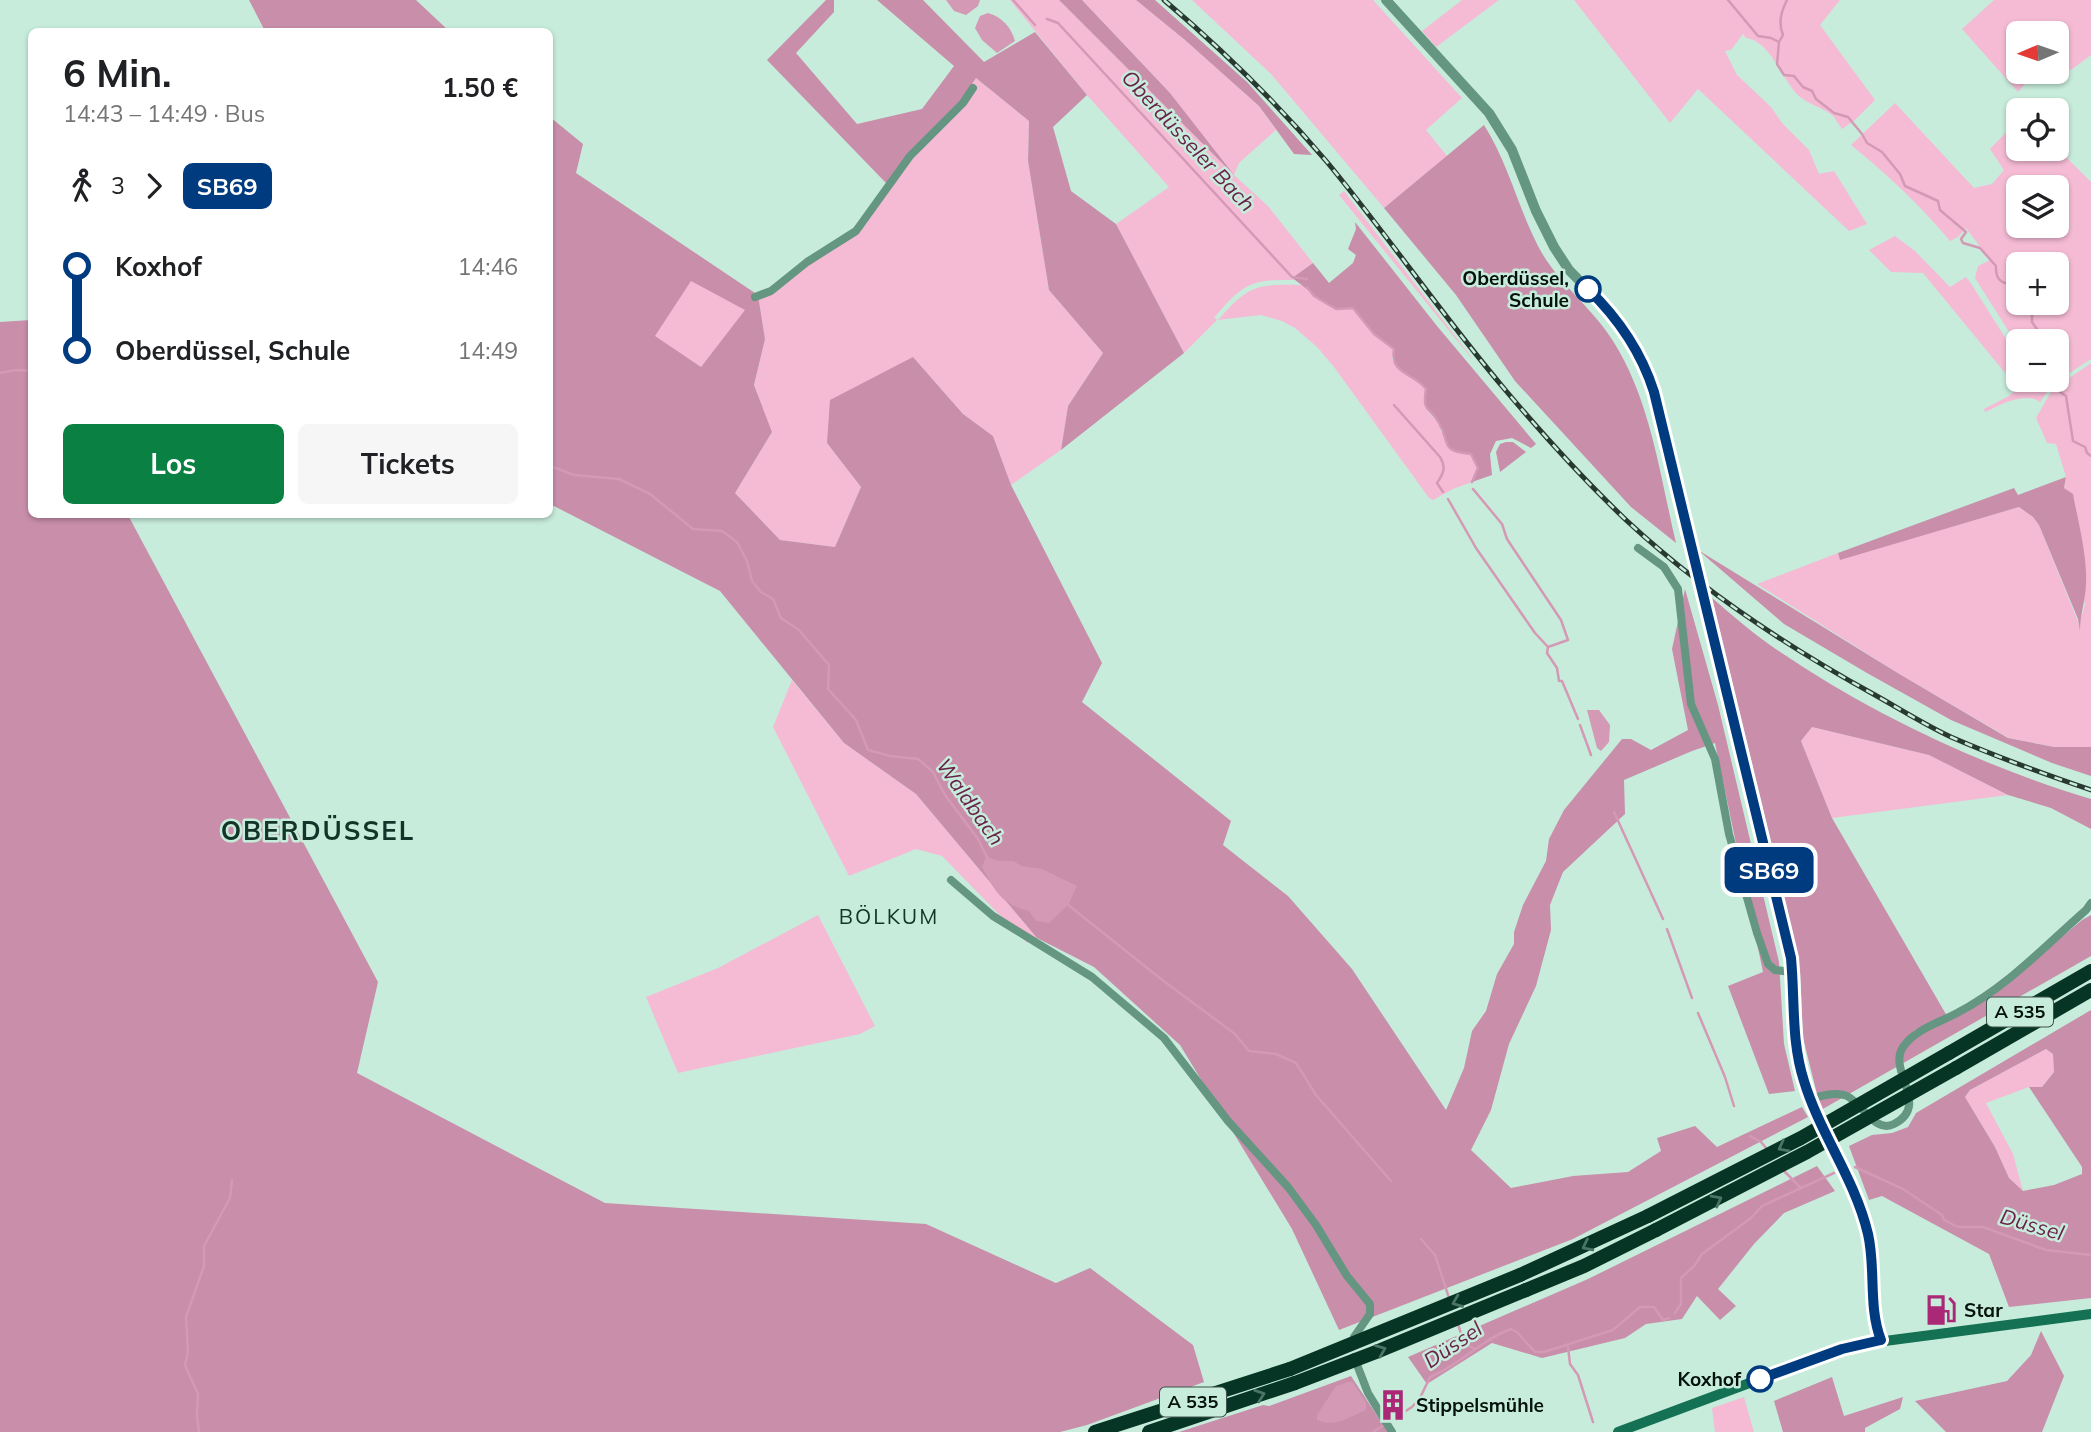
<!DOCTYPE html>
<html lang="de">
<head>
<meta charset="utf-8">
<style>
	:root { --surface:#fff; --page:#f6f6f6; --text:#202124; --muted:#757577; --accent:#0b8043 }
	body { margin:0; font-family:Mulish,sans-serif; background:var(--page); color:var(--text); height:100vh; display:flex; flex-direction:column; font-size:26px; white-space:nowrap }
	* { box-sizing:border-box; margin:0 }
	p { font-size:23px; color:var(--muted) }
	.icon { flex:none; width:38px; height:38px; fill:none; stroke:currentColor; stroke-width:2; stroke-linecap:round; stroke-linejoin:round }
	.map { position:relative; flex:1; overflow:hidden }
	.drawer { position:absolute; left:28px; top:28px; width:525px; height:490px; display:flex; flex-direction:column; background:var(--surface); border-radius:10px; box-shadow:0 2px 5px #0004 }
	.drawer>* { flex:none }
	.badge { padding:0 14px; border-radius:10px; font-size:24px; line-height:46px }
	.needle { width:46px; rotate:268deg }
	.fabs { position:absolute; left:2006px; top:21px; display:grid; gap:14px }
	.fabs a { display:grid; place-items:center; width:63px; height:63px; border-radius:10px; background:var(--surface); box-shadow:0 2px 5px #0004; font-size:35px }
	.map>.badge { position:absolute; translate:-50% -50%; box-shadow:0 0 0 4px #fff }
	.legs { display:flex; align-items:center; gap:10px; height:77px; padding:0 35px; font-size:23px }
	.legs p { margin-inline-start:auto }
	.overview { display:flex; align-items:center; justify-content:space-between; height:119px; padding:0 35px }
	h1 { font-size:38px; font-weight:700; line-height:52px }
	.cta { display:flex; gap:14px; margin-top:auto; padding:14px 35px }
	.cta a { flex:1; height:80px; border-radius:10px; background:var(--accent); color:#fff; font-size:28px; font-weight:700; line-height:80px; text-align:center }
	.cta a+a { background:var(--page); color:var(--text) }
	ul { padding:0 35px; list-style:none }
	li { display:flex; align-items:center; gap:24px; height:84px; font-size:26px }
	li i { display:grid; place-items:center; width:10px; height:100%; margin:0 9px; background:currentColor }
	li i::after { content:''; width:18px; height:18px; margin:-9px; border:5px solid; border-radius:50%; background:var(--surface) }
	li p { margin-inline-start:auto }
	li:first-child i { background:linear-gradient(#0000 50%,currentColor 0) }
	li:last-child i { background:linear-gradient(currentColor 50%,#0000 0) }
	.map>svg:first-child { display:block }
	.green { fill:#f5bbd5; fill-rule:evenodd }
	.forest { fill:#c88eaa; fill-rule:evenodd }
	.water { fill:#d499b4 }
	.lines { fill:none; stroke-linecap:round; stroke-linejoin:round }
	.stream { stroke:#d499b4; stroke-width:2.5 }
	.minor { stroke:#649682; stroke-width:8 }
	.tertiary { stroke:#649682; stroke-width:10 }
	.secondary { stroke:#147154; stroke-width:10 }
	.motorway { stroke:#063425; stroke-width:14 }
	.rail-casing { stroke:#283932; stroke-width:5 }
	.rail { stroke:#c7ecdb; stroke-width:2.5; stroke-dasharray:8; stroke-linecap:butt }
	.tertiary-bridge { stroke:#649682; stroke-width:10 }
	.motorway-bridge { stroke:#063425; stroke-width:14 }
	.oneway { stroke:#4a7465 }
	.line-1-casing { stroke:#fff; stroke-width:16 }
	.line-1 { stroke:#003b80; stroke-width:10 }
	.stop-1-dot { fill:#fff; stroke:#003b80; stroke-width:3.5 }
	.labels { text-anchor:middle; stroke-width:5; stroke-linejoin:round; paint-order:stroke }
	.shield { fill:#c7ecdb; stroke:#3e534a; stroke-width:2 }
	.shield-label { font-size:18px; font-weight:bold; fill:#04110c }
	.stop-label { font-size:19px; font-weight:bold; fill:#04110c; stroke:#c7ecdb; text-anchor:end }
	.poi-label { font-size:19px; font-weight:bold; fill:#04110c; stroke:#c7ecdb; text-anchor:start }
	.water-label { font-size:21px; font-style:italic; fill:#69234a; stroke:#c7ecdb }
	.neighbourhood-label { font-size:21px; letter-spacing:2px; fill:#133428; stroke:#c7ecdb }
	.district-label { font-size:26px; font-weight:bold; letter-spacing:2px; fill:#133428; stroke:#c7ecdb }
</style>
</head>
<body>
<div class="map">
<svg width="2091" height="1432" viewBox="0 0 2091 1432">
	<rect width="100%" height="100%" fill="#c7ecdb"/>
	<path class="green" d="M1010 0H1059L1228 169 1170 93 1082 0H1136L1185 40 1259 106 1276 130 1239 163 1234 175 1268 206 1313 263 1292 278 1294 280C1250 279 1242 285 1214 318L1218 320C1249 285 1256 284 1303 285L1314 296 1326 303 1353 308 1373 334 1394 349 1392 360 1419 380 1426 389 1428 412 1439 423 1441 432 1471 454 1478 468 1472 482 1453 489 1433 500 1429 498 1334 367 1317 347 1295 328 1282 321 1261 315 1217 320 1184 353 1116 224 1169 187 1087 95Z
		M1192 0H1373L1462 98 1426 130 1447 156 1384 208 1271 74Z
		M1462 0H1499L1436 47 1422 31Z
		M1574 0H1840L1820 25 1875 100 1855 120 1842 129C1839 125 1835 118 1832 115 1819 105 1806 105 1794 91 1781 75 1769 41 1746 38L1743 34 1731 50 1725 51 1737 75 1771 107 1782 123 1809 150 1819 174 1834 171 1867 224 1849 231 1698 89 1670 123Z
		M1994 0H2091V55L2071 70 2056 66V33H2018V72H2035L2018 92 1962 29Z
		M976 78 1029 121 1028 161 1049 290 1103 353 1068 406 1061 450 1011 485 993 436 963 414 913 357 827 443 861 487 835 547 780 540 735 493 772 432 754 385 765 339 758 295 847 235 959 103Z
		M1895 103 1974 188 1992 184 2004 170 1990 149 2018 120V149H2056V147L2091 182V359L2053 384 2040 402C2024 391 2000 405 1985 412L1984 409 2009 396 2027 380H2056V341H2018V346L1975 278 1978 266 1990 260 1966 228 1958 237 1950 241C1920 205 1887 174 1851 145ZM2018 187H2056V226H2018ZM2018 264H2056V303H2018Z
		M1344 191 1472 358V359L1339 195Z
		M1895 236 1915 251 1950 287 1966 277 1972 285 2018 358V380H2020L2015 385 1923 273 1891 272 1869 250Z
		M691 280 746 310 701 367 654 337Z
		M2091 363V747H2054L2009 738 1901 675 1757 584 1838 553 1841 559 2019 507 2033 517 2039 525 2079 624 2085 605 2064 488 2066 477 2056 444 2047 443 2036 418 2052 390Z
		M792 680 844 743 916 794 1037 938 1027 943 942 856 916 849 849 876 773 727Z
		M1812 727 1929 755 2008 795 1832 818 1801 741Z
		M818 915 875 1026 860 1034 678 1073 646 997 718 968Z
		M2046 1049 2053 1054 2054 1072 2042 1087H2029L1986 1103 2013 1154 2023 1191 2009 1178 1995 1147 1965 1097 1970 1090Z
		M1744 1397 1754 1432H1715L1712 1408Z"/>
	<path class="forest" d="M249 0H416L449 31H265Z
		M826 0H834V12L796 53 857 124 922 109 954 66 877 0H923L984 62 1035 32 1087 95 1053 127 1071 191 1116 224 1184 353 1061 450 1068 406 1103 353 1049 290 1028 161 1029 121 976 78 959 103 886 183 767 60Z
		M1059 0H1082L1170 93 1234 175Z
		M1136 0H1155L1247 82 1312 155 1294 154 1259 106 1185 40Z
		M550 117 583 144 576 173 758 295 765 339 754 385 772 432 735 493 780 540 835 547 861 487 827 443 830 400 913 357 963 414 993 436 1011 485 1102 663 1082 702 1231 821 1223 845 1288 896 1352 969 1446 1110 1464 1068 1472 1031 1486 1011 1497 974 1514 944V932L1523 905 1546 861 1549 839 1564 810 1622 739H1631L1651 750 1688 730 1672 649 1685 589 1718 705 1779 962 1784 1044 1795 1091 1769 1094 1728 986 1763 972 1715 743 1692 751 1624 780 1625 814 1563 872 1550 905 1551 930 1536 986 1509 1044 1491 1110 1471 1150 1511 1188 1573 1176 1628 1172 1661 1151 1657 1138 1695 1126 1717 1147 1802 1107 1808 1117 1573 1239 1339 1330 1292 1229 1180 1045 1094 967 1037 938 916 794 844 743 720 591 550 504ZM691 281 745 310 701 367 655 336Z
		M1484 125C1508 163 1518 207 1538 246 1557 283 1592 307 1613 341 1651 401 1660 476 1676 543L1631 507 1515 381 1456 295 1384 208Z
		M1355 222 1437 326 1536 444 1531 448 1512 438 1496 441 1490 454 1492 475 1472 482 1478 468 1471 454C1438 450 1451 445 1439 423 1429 406 1422 414 1426 389 1412 372 1391 375 1394 349L1374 334 1353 308C1348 307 1341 310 1336 309 1327 307 1302 284 1292 278L1313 263 1329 283 1353 263 1356 255 1348 249 1356 229Z
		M31 320 32 514 131 515 129 517 378 982 357 1073 605 1203 926 1224 1056 1283 1090 1268 1193 1345 1204 1382 1087 1425 1060 1432H0V322Z
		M1506 442H1513L1526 452 1500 472 1496 452 1500 444Z
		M2066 477 2064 488 2073 494C2078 522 2087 553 2086 582 2086 599 2080 614 2080 631L2078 619 2039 525 2033 517 2019 507 1840 560 1838 553 2014 488 2018 495Z
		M1698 550 1901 675 2008 738 2054 747H2091V776L2052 763 1951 720 1867 673 1784 624Z
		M1712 598C1731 614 1750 631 1770 645 1867 712 1978 765 2091 799V829L2051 808 2008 795 1929 755 1812 727 1801 741 1832 818 1947 1016 1915 1030 1901 1043 1988 999 2082 920 2091 915V956L1821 1110 1803 1038 1800 970 1792 929Z
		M2091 1010V1298L2009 1307 1989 1254 1882 1196 1869 1200 1849 1146 1872 1135 1892 1133 1908 1127 1916 1113ZM2046 1049 2053 1054 2054 1072 2042 1087H2029L2082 1167V1174L2054 1185 2023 1191 2009 1178 1995 1147 1965 1097 1970 1090Z
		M1817 1166 1835 1191 1784 1213 1754 1244 1718 1289 1736 1306 1720 1320 1697 1296 1682 1319 1646 1324 1625 1338 1542 1358 1492 1343 1427 1384 1408 1357 1588 1279Z
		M2041 1331 2064 1376 2042 1432H1946L1915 1401 2007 1381 2031 1355Z
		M1351 1376 1388 1432H1179L1263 1405 1269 1406Z
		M1832 1377 1844 1416 1903 1397 1900 1409 1865 1428V1432H1783L1774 1401Z"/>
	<path class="water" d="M946 0H980L978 6 966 15 954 11Z
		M988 13C1002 17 1011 27 1015 41L997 53 982 40 975 28 980 16Z
		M1587 710H1599L1610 725 1609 742 1601 751 1597 748Z
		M986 857 1000 861H1014L1021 866 1042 869 1077 886 1068 905 1049 923 1036 921 1029 911C1001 904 995 891 982 867Z
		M1352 1381 1366 1403V1410C1349 1417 1336 1428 1317 1420V1415L1336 1386Z"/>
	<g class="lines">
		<path class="stream" d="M1013 0 1035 25
			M1728 0 1758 36 1771 38 1779 42 1777 64 1784 75 1794 76 1803 87 1812 91 1816 99 1834 113 1848 117 1862 134 1867 143 1882 152 1900 174 1905 186 1938 201 1940 210 1966 232 1961 239 1963 243 1980 248 1996 266C1995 282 2004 284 2018 286
			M1047 19 1058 23 1292 277 1307 279
			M1779 42 1783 35C1778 23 1781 12 1787 0
			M1307 287 1314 296 1336 309 1353 308 1374 334 1394 349C1390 375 1413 372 1426 389 1422 414 1430 406 1439 423 1451 444 1439 451 1471 454L1478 468 1472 482
			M2024 303 2032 314V322L2045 341
			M0 373 16 370 32 371
			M2058 386 2060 392 2066 396 2073 441 2085 447 2087 453 2091 456
			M1394 405 1440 457C1446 467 1444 473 1437 483L1443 492
			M550 466 574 475 619 479 650 494 693 529 722 531 737 542 747 561 752 581 761 592 773 599 781 618 799 630 829 665 828 689 856 720 868 750 890 756 918 759 933 772 945 795 978 839 988 859
			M1473 489 1502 524 1507 539 1561 620 1568 640 1548 647
			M1448 499 1476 548 1535 633 1548 647
			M1548 647 1547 653 1557 668 1559 681H1562L1578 719
			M1580 725 1591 755
			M1614 812 1663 919
			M1067 904 1161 979 1235 1034 1249 1051 1276 1054 1296 1063 1316 1095 1391 1181
			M1667 929 1692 998
			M1698 1013 1725 1077 1734 1106
			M1750 1136 1761 1142 1767 1149
			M1855 1167 1903 1189 1942 1215 1944 1220 1958 1227H1983L2046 1250 2091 1255
			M1784 1171 1801 1188
			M1421 1239 1435 1255 1449 1298
			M1675 1313 1681 1304V1278L1695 1265 1702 1254 1751 1218 1762 1206 1834 1173
			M1458 1324 1464 1343 1475 1349
			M1568 1347 1570 1364 1578 1375 1593 1422
			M199 1432 197 1415 198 1394 185 1365 188 1352 186 1317 204 1266V1246L230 1198 232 1180
			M1373 1432 1412 1407 1420 1398 1430 1377C1460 1365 1481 1340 1511 1329L1517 1332 1535 1352H1544L1613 1330 1640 1307H1654L1663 1320 1669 1318"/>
		<path class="minor" d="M755 297 771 291 807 262 856 231 910 156 963 103 973 88
			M1638 548 1664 567 1678 589 1691 704 1715 759 1729 834 1757 933 1768 964 1775 970 1792 972
			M951 880 993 916 1092 977 1164 1038 1228 1121 1288 1187 1316 1225 1347 1276 1370 1304V1314L1354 1337 1353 1344
			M1810 1099C1820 1096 1837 1091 1847 1096 1863 1104 1875 1134 1894 1124 1931 1105 1887 1071 1903 1047 1914 1030 1940 1022 1957 1013 2006 988 2045 946 2086 910L2091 903
			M1354 1357 1368 1393 1392 1432"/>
		<path class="tertiary" d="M1386 0 1489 113 1512 150 1536 211 1554 247 1569 270 1616 318 1638 351 1654 392 1692 547
			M1702 593 1791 958 1794 1033 1800 1067 1810 1099 1853 1187 1862 1212 1871 1254 1874 1305 1881 1340"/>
		<path class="secondary" d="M1618 1432 1841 1349 1862 1344 2091 1314"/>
		<path class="motorway" d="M1949 1053 2091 971
			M1956 1068 2091 990
			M1520 1275 1648 1216
			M1526 1290 1584 1266 1656 1230
			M1095 1432 1290 1369
			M1149 1432 1295 1383"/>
		<defs>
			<path id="rail" d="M1164 0C1223 50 1277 103 1327 162 1389 237 1444 318 1507 392 1545 437 1584 480 1626 520 1700 589 1786 646 1875 695 1900 709 1925 725 1951 737 1997 757 2044 774 2091 790"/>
		</defs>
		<use href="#rail" class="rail-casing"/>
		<use href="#rail" class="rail"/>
		<path class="tertiary-bridge" d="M1692 547 1702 593"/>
		<path class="motorway-bridge" d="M1648 1216 1801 1138 1949 1053
			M1656 1230 1807 1152 1956 1068
			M1290 1369 1520 1275
			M1295 1383 1376 1352 1526 1290"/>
	</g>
	<defs><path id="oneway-chevron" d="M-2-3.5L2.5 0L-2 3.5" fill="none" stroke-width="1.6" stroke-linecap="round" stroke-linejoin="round" transform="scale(1.75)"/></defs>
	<g class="oneway">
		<use href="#oneway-chevron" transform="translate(1783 1147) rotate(152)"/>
		<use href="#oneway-chevron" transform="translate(1717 1200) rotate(-28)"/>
		<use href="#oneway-chevron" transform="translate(1587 1246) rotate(154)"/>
		<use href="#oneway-chevron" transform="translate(1457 1302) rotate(158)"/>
		<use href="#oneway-chevron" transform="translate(1381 1350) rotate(-22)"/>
		<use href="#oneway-chevron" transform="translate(1260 1395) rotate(-19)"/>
	</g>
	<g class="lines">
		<defs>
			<path id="line-1" d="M1588 289C1619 319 1641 351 1654 392L1791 958C1795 1000 1791 1041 1804 1081 1820 1134 1855 1179 1868 1234 1876 1268 1868 1307 1881 1340L1842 1349 1760 1379"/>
		</defs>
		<use href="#line-1" class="line-1-casing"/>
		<use href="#line-1" class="line-1"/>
	</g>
	<defs>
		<symbol id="fuel-bare" viewBox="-9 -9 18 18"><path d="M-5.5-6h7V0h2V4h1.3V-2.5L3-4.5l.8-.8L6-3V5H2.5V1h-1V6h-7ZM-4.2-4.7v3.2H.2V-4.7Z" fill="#aa2875" stroke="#c7ecdb" stroke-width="2.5" paint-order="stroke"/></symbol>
		<symbol id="building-bare" viewBox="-9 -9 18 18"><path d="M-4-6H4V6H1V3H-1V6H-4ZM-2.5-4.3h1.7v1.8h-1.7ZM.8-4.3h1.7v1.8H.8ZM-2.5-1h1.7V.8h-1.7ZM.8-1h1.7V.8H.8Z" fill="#aa2875" stroke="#c7ecdb" stroke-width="2.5" paint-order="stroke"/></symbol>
	</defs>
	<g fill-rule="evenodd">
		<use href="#fuel-bare" x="1919" y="1288" width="44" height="44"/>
		<use href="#building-bare" x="1371" y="1383" width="44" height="44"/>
	</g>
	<g class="stop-1-dot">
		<circle cx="1588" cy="289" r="12"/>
		<circle cx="1760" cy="1379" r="12"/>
	</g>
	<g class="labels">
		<g class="shield">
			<rect x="1987" y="997.5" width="66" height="29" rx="5"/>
			<rect x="1160" y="1387.5" width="66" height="29" rx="5"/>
		</g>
		<g class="shield-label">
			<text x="2020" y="1018">A 535</text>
			<text x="1193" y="1408">A 535</text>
		</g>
		<g class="stop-label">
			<text x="1569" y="285">Oberdüssel,<tspan x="1569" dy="22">Schule</tspan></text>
			<text x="1741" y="1386">Koxhof</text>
		</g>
		<g class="poi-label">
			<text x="1964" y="1317">Star</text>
			<text x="1416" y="1412">Stippelsmühle</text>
		</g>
		<g class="water-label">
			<text transform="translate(1188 141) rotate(47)" y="7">Oberdüsseler Bach</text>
			<text transform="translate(970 802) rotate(55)" y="7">Waldbach</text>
			<text transform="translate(2032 1225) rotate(16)" y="7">Düssel</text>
			<text transform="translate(1453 1345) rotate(-34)" y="7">Düssel</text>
		</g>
		<g class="neighbourhood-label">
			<text x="889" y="924">BÖLKUM</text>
		</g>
		<g class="district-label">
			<text x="318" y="840">OBERDÜSSEL</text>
		</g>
	</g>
</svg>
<div class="fabs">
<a><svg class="needle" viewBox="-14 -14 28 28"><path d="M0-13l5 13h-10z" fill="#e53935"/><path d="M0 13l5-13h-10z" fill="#757577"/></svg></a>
<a><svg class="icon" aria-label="locate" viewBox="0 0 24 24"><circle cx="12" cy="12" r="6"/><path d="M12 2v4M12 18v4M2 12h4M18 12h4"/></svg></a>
<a><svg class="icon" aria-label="layers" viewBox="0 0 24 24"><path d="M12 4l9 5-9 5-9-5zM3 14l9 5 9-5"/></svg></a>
<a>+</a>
<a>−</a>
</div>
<b class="badge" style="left:1769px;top:870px;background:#003b80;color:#fff">SB69</b>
<section class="drawer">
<div class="overview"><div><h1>6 Min.</h1><p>14:43 – 14:49 · Bus</p></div><b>1.50 €</b></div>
<div class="legs"><svg class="icon" aria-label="walk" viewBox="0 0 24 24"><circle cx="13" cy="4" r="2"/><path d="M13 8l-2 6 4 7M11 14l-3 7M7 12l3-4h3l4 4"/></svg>3<svg class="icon" aria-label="forward" viewBox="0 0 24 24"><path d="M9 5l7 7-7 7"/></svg><b class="badge" style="background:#003b80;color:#fff">SB69</b></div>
<ul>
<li><i style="color:#003b80"></i><b>Koxhof</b><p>14:46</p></li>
<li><i style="color:#003b80"></i><b>Oberdüssel, Schule</b><p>14:49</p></li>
</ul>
<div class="cta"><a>Los</a><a>Tickets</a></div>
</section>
</div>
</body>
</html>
